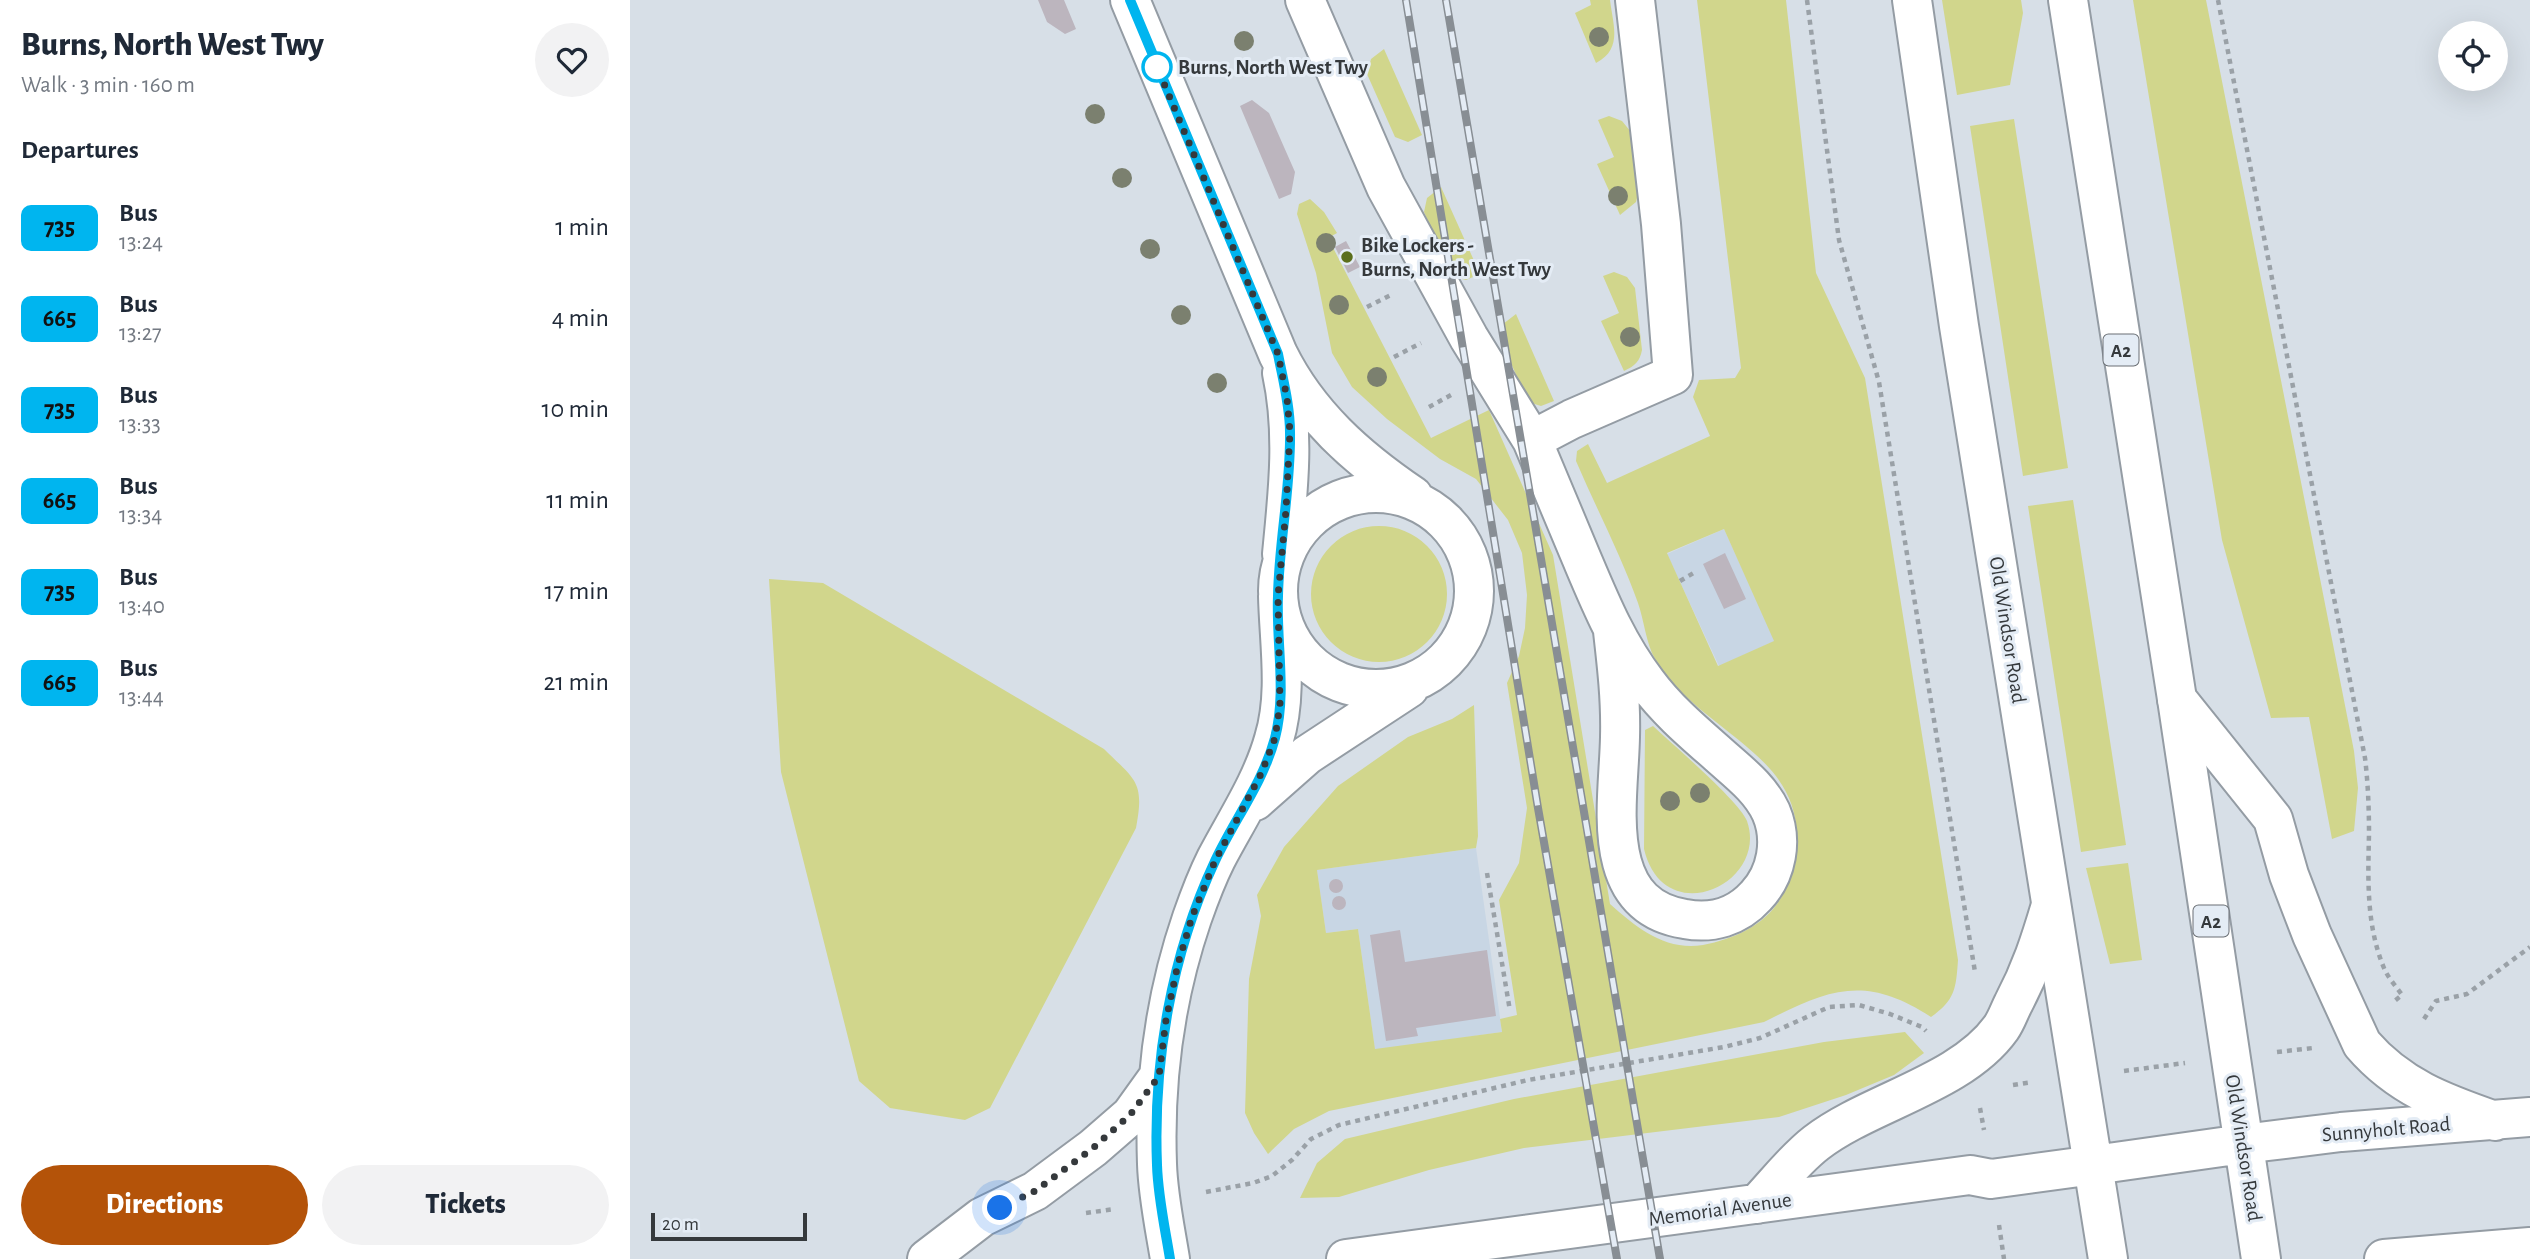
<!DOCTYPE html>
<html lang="en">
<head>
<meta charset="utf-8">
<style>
	:root { --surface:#fff; --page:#f2f2f3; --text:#1f2937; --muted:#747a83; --accent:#b45309 }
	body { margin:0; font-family:"Alegreya Sans",sans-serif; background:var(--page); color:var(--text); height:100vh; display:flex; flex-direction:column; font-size:26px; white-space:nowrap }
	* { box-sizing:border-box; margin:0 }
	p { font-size:23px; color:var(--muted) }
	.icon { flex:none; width:38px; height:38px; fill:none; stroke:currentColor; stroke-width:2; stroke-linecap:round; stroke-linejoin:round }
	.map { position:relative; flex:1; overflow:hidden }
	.panel { display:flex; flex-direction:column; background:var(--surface); width:630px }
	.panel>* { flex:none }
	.badge { padding:0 14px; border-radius:10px; font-size:24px; line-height:46px }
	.tools { position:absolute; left:1808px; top:21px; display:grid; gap:14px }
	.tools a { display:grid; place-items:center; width:70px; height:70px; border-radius:50%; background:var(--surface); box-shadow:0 7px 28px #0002; font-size:35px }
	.scale { position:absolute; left:21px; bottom:18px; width:156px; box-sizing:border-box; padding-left:7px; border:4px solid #35393c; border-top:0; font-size:19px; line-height:24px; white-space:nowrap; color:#35393c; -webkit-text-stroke:5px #e4ecf5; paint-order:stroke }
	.you { position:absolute; width:35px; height:35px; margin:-18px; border:5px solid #fff; border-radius:50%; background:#1a73e8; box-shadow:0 0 0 10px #1a73e833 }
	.map>.badge { position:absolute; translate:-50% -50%; box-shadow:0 0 0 4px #fff }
	h2 { padding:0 21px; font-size:26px; line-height:63px }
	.round { display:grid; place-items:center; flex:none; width:74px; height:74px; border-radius:37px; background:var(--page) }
	.head { display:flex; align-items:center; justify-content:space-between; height:119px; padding:0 21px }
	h1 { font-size:33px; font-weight:800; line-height:52px }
	.button { display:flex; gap:14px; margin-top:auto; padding:14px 21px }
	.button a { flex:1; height:80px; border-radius:42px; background:var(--accent); color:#fff; font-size:28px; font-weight:800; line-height:80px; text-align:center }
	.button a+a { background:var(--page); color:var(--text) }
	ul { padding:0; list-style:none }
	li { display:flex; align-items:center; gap:21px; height:91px; padding:0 21px }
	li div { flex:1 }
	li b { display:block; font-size:26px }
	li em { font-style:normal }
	li .badge { min-width:77px; font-weight:700; text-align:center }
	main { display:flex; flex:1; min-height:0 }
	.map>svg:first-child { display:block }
	.built { fill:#c8d6e4 }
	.green { fill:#d1d68c; fill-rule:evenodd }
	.building { fill:#bcb5be }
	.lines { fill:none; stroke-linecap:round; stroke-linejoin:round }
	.minor-casing { stroke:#949ca4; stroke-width:42 }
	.major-casing { stroke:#949ca4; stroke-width:42 }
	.highway-casing { stroke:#949ca4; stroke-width:42 }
	.path { stroke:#9aa1a7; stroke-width:4.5; stroke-dasharray:5 5; stroke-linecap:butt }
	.minor { stroke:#fff; stroke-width:38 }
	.major { stroke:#fff; stroke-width:38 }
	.highway { stroke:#fff; stroke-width:38 }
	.rail-casing { stroke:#888e94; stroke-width:8 }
	.rail { stroke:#e4ecf5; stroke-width:5; stroke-dasharray:16; stroke-linecap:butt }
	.tree { fill:#7b806f }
	.line-casing { stroke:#fff; stroke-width:16 }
	.line { stroke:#00b5ef; stroke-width:10 }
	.walk { stroke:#35393c; stroke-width:7; stroke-dasharray:0 12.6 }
	.stop-dot { fill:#fff; stroke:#00b5ef; stroke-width:3.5 }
	.poi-dot { fill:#5b6e1c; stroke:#e4ecf5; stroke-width:2.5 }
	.labels { text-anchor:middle; stroke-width:6; stroke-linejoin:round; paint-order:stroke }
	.shield { fill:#e4ecf5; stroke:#6a6f74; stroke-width:2 }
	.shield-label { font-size:19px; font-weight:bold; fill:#35393c }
	.stop-label { font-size:21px; font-weight:bold; fill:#35393c; stroke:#e4ecf5; text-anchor:start }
	.poi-label { font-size:21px; font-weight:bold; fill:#35393c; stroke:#e4ecf5; text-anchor:start }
	.street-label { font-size:21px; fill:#35393c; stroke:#e4ecf5 }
</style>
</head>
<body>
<main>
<section class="panel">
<div class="head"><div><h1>Burns, North West Twy</h1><p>Walk · 3 min · 160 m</p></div><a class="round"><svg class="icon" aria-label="heart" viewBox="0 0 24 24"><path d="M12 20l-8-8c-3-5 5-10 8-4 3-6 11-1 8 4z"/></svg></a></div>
<h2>Departures</h2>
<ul>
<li><span class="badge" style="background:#00b5ef;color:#111">735</span><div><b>Bus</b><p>13:24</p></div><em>1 min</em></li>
<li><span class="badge" style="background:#00b5ef;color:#111">665</span><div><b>Bus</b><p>13:27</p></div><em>4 min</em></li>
<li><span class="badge" style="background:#00b5ef;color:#111">735</span><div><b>Bus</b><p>13:33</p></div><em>10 min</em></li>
<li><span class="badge" style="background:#00b5ef;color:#111">665</span><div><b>Bus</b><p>13:34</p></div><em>11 min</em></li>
<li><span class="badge" style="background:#00b5ef;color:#111">735</span><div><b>Bus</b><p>13:40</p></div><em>17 min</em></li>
<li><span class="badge" style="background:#00b5ef;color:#111">665</span><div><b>Bus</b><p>13:44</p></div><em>21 min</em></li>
</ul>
<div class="button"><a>Directions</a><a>Tickets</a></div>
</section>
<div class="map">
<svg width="1900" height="1259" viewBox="0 0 1900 1259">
	<rect width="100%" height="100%" fill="#d7dfe7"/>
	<path class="built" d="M1094 529 1145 641 1089 666 1037 554Z
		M846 848 872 1032 745 1050 728 929 696 933 687 870Z"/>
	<path class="green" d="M960 0H980C983 25 993 49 966 63L945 13 961 5Z
		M1067 0H1156L1186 273 1235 378 1328 960C1326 989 1325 1000 1301 1017 1235 974 1199 989 1134 1022L699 1111 664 1129 638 1154 624 1133 615 1113 619 979 631 916 627 895 654 847 708 786 778 737 822 719 844 705 848 836 846 848 687 870 696 933 728 929 745 1049 872 1032 870 1019 887 1015 869 900 889 863 897 808 877 683 889 656 895 628 897 595 892 553 878 520 846 479 810 459 757 419 722 387 702 353 686 273 667 214 669 204 680 199 694 212 707 233 698 238 801 438 859 410 923 555 980 904C1007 928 1035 951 1073 945 1110 938 1146 920 1158 882 1200 757 1076 743 1025 659 1016 643 1014 620 1008 603 991 555 966 508 946 461L947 451 958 444 977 483 1080 436 1063 397 1069 380 1105 378 1111 368ZM1094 529 1144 641 1088 666 1037 553Z
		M1312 0H1391L1393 13 1380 85 1327 95Z
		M1503 0H1576L1724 751 1728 788 1724 831 1702 839 1679 717 1641 718 1592 540Z
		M754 49 792 135 778 142 765 137 737 74 741 59Z
		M979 116 992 121 1001 132 1008 194 1006 202 990 215 967 164 984 157 968 120Z
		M1384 119 1438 468 1393 476 1340 126Z
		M811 187 850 274 836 280 822 276 794 212 797 198Z
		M984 272 997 277 1005 288 1012 350C1010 361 1005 366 994 371L971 321 989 313 973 276Z
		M886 314 924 401 911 406 898 402 870 338 873 324Z
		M1443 500 1496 845 1451 852 1398 506Z
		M681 594a68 68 0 1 1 136 0a68 68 0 1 1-136 0Z
		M139 579 193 583 474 749C505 780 515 781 506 828L360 1108 335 1120 260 1108 229 1081 151 772Z
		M1023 726C1041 743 1110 802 1117 821 1139 884 1034 932 1014 849L1015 730Z
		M1498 863 1512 960 1480 964 1456 868Z
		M1275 1032 1294 1053 1264 1075 1216 1095 1149 1117 894 1148 799 1170 709 1197 670 1198 687 1163 715 1139 884 1099 1194 1042Z"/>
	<path class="building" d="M408 0H434L446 29 435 34 417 22Z
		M622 100 639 113 665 172 661 194 649 199 610 106Z
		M716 241 730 267 718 273 705 247Z
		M1095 553 1116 599 1094 609 1073 564Z
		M699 886a7 7 0 1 1 14 0a7 7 0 1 1-14 0Z
		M702 903a7 7 0 1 1 14 0a7 7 0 1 1-14 0Z
		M770 930 775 962 857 950 866 1016 786 1028 788 1036 756 1041 740 935Z"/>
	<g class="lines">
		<defs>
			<path id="minor" d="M500 0 648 354C678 415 727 458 783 496
				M675 0 756 187 839 338 902 440 942 419 1043 375 1031 224 1005 0
				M902 440C918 479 935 518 951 557 970 602 987 644 1017 683 1037 710 1063 732 1088 754 1108 772 1130 788 1141 812 1153 840 1147 874 1126 896 1107 917 1082 924 1055 919 966 905 989 800 990 737 991 701 987 666 983 631
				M648 591a98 98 0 1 1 196 0a98 98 0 1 1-196 0Z
				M652 554C658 493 665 433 652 373
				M625 801 677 755 779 688
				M297 1259 352 1217 405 1191 463 1148 501 1115 529 1076
				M540 1259C535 1228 528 1196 527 1164 524 1081 535 997 562 918 569 898 577 877 586 859 607 819 632 782 644 739 658 694 649 642 648 596"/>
			<path id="major" d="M1547 699 1643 819 1659 875 1682 935 1732 1044C1769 1087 1813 1103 1865 1121
				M1613 1144 1711 1132 1900 1117
				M1127 1204C1146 1184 1164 1160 1186 1143 1239 1102 1331 1084 1371 1028 1376 1021 1379 1012 1383 1004 1401 970 1410 942 1421 905
				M716 1259 1340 1175 1361 1179 1464 1165
				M1754 1259 1900 1247"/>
			<path id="highway" d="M1282 0 1329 326 1478 1259
				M1438 0 1547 699 1631 1259
				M1464 1165 1613 1144"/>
		</defs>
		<use href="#minor" class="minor-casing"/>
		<use href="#major" class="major-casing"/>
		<use href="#highway" class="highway-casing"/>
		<path class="path" d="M1177 0 1209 240 1249 382 1345 972
			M1588 0 1735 758C1738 783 1739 808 1739 834 1738 879 1736 925 1754 968 1758 978 1766 986 1772 995L1762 1003
			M737 307 761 295
			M764 357 791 343
			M799 407 821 395
			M1050 581 1067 571
			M857 873 880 1011
			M1794 1019 1806 1001 1837 994 1900 947
			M1647 1052 1683 1048
			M1494 1071 1555 1063
			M1383 1085 1402 1082
			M1350 1108 1354 1130
			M576 1192 623 1183 642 1176 662 1160 681 1139 709 1125 898 1080 1094 1047 1130 1038 1199 1007 1229 1005 1260 1014 1292 1027 1296 1031
			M456 1213 485 1209
			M1369 1225 1374 1259"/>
		<use href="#minor" class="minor"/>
		<use href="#major" class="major"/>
		<use href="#highway" class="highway"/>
		<defs>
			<path id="rail" d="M776 0 908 808 987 1259
				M816 0 1030 1259"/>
		</defs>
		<use href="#rail" class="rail-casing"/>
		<use href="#rail" class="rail"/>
	</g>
	<g class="tree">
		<circle cx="969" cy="37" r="10"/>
		<circle cx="614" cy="41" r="10"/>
		<circle cx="465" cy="114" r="10"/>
		<circle cx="492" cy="178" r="10"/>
		<circle cx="988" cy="196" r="10"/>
		<circle cx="696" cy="243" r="10"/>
		<circle cx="520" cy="249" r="10"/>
		<circle cx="709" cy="305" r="10"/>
		<circle cx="551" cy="315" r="10"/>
		<circle cx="1000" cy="337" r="10"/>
		<circle cx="747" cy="377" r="10"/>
		<circle cx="587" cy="383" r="10"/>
		<circle cx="1070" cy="793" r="10"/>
		<circle cx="1040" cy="801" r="10"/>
	</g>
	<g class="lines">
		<defs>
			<path id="line" d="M500 0 648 354C653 380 660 406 660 432 661 487 649 541 648 596 646 643 657 692 645 738 633 783 604 820 585 861 541 955 523 1062 527 1165 528 1197 535 1228 540 1259"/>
		</defs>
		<use href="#line" class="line-casing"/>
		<use href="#line" class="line"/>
		<path class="walk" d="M370 1208 405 1191 463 1148 500 1115 529 1076 536 1020 548 964 562 917 585 861 631 774 645 738 650 705 648 596 656 510 660 432 657 398 648 354 527 67"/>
	</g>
	<circle class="stop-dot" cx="527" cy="67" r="14"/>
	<circle class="poi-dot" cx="717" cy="257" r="7"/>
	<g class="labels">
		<g class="shield">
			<rect x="1473.5" y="334.5" width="35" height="31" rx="5"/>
			<rect x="1563.5" y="905.5" width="35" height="31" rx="5"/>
		</g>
		<g class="shield-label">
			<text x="1491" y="357">A2</text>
			<text x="1581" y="928">A2</text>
		</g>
		<g class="stop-label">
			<text x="548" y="74">Burns, North West Twy</text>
		</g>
		<g class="poi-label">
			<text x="731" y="252">Bike Lockers -<tspan x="731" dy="24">Burns, North West Twy</tspan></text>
		</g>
		<g class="street-label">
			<text transform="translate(1378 630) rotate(81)" y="7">Old Windsor Road</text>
			<text transform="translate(1756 1129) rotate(-5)" y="7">Sunnyholt Road</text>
			<text transform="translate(1614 1148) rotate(81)" y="7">Old Windsor Road</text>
			<text transform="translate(1090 1209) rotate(-8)" y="7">Memorial Avenue</text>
		</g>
	</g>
</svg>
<div class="tools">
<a><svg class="icon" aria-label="locate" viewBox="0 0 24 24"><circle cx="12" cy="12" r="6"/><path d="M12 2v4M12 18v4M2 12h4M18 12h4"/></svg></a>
</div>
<div class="scale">20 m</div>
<div class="you" style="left:370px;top:1208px"></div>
</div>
</main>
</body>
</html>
